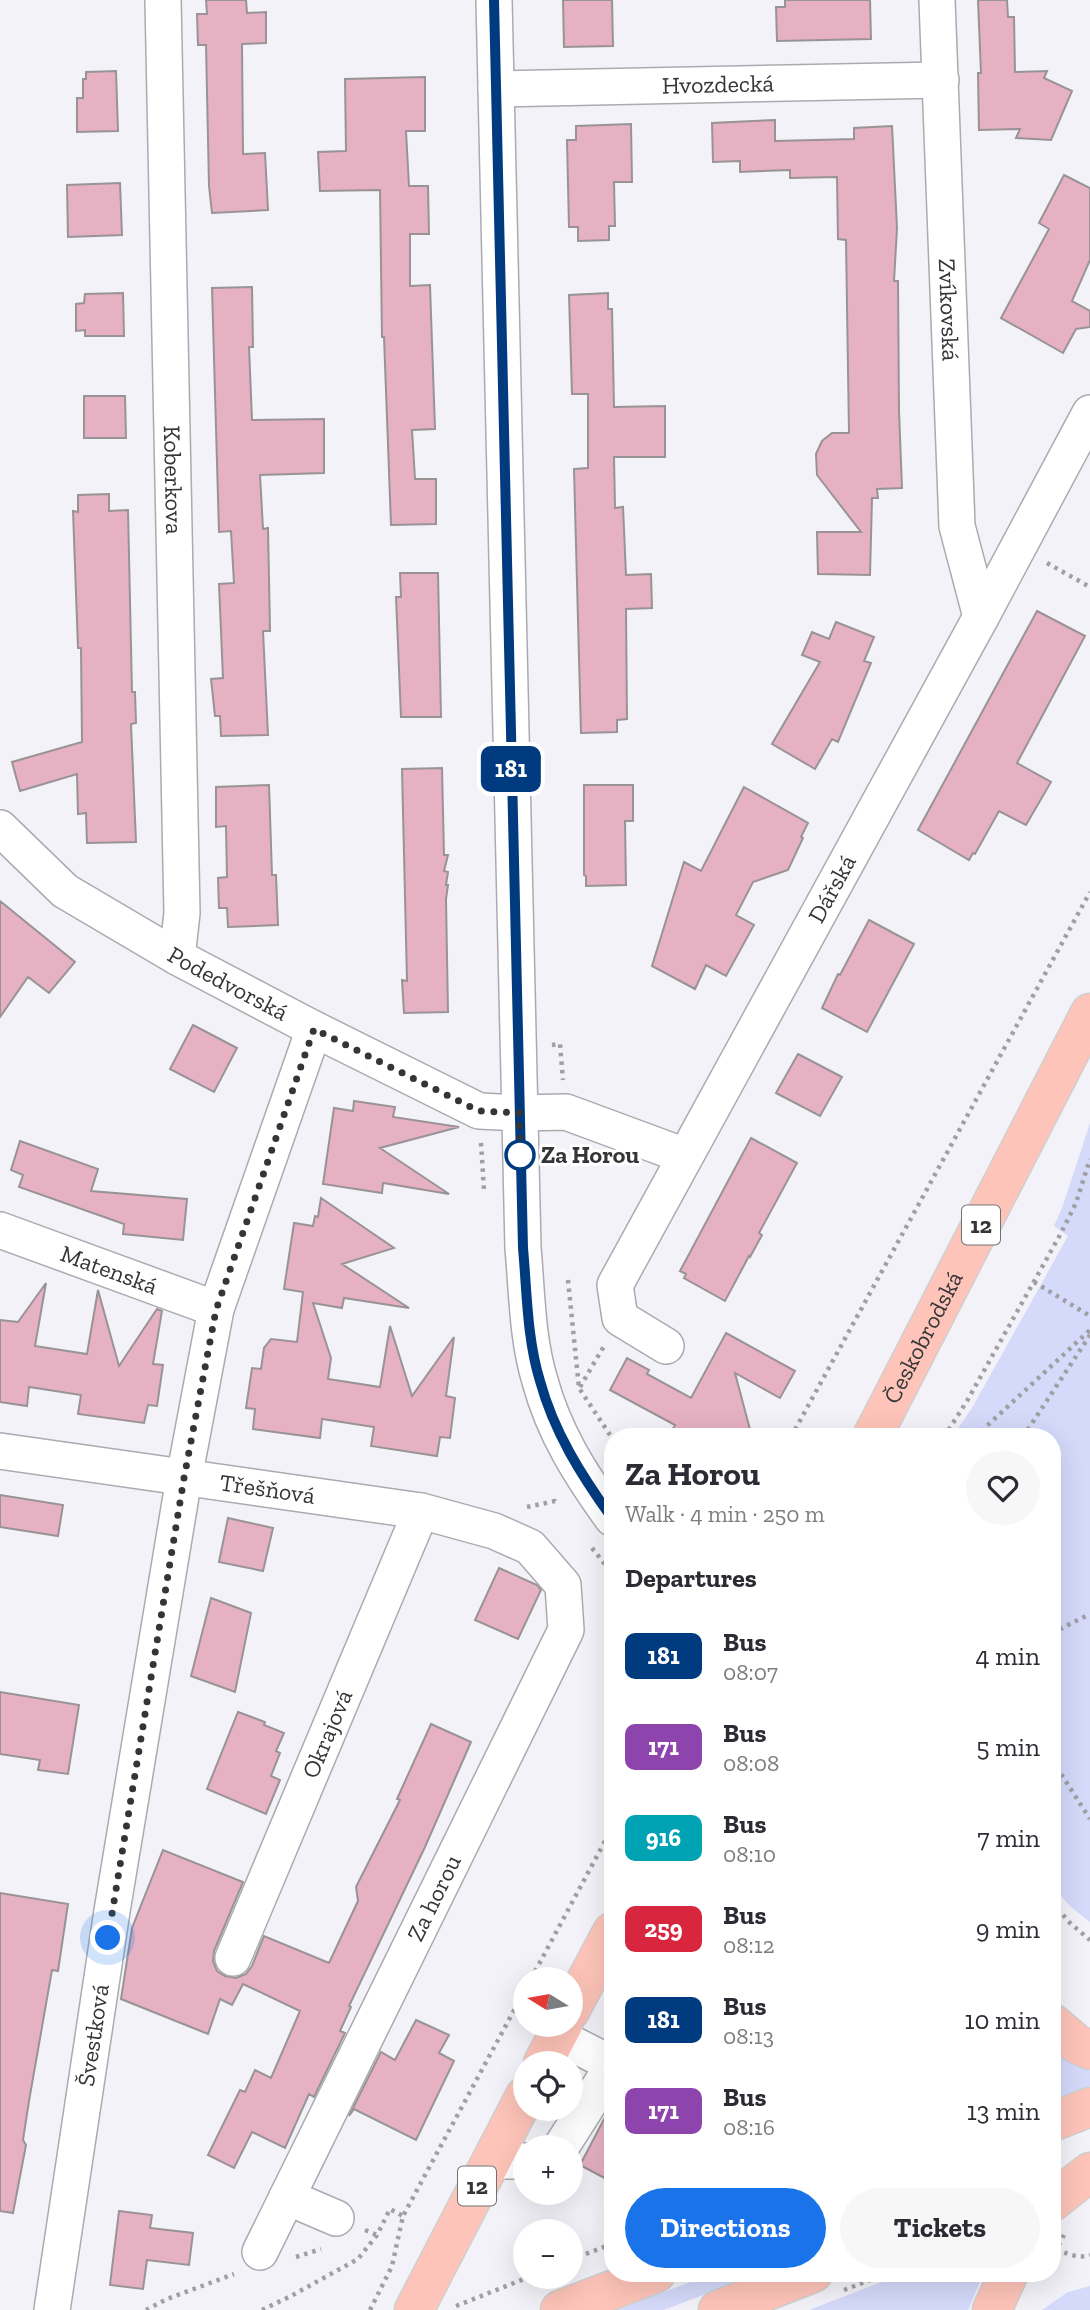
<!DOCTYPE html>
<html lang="en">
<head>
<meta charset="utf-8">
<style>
	:root { --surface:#fff; --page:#f7f7f7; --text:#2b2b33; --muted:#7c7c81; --accent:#1a73e8 }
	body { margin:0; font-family:"Zilla Slab",serif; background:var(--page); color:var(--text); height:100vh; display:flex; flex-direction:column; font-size:26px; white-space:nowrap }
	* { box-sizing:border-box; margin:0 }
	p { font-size:23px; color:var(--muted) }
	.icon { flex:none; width:38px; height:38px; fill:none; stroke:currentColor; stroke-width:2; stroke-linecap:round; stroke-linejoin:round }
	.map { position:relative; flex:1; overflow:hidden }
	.sheet { position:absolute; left:604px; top:1428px; width:457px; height:854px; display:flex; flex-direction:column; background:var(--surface); border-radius:28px; box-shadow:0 7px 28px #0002 }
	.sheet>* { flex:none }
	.badge { padding:0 14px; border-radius:10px; font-size:24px; line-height:46px }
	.needle { width:46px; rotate:281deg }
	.controls { position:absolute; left:513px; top:1967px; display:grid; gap:14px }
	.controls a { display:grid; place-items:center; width:70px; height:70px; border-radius:50%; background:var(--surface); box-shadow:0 7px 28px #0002; font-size:35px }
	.you { position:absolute; width:35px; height:35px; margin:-18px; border:5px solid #fff; border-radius:50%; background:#1a73e8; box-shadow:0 0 0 10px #1a73e833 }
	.map>.badge { position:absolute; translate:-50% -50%; box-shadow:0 0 0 4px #fff }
	h2 { padding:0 21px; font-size:26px; line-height:63px }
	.round { display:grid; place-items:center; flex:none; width:74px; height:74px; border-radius:37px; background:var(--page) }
	.overview { display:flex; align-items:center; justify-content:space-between; height:119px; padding:0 21px }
	h1 { font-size:33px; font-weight:800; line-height:52px }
	.button { display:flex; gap:14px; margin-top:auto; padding:14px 21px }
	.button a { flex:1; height:80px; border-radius:42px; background:var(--accent); color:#fff; font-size:28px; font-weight:800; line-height:80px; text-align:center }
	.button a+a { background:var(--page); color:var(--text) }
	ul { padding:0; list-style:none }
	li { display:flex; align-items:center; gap:21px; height:91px; padding:0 21px }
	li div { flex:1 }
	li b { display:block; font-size:26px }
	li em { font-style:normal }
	li .badge { min-width:77px; font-weight:700; text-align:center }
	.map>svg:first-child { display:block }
	.green { fill:#d5d9fa }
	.building { fill:#e6b1c3; stroke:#999395; stroke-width:2 }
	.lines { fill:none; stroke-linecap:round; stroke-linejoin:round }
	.minor-casing { stroke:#aaabb0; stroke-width:38 }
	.major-casing { stroke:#cfcfcf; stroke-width:41 }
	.path { stroke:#a0a0a4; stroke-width:4.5; stroke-dasharray:3.5 5; stroke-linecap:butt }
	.minor { stroke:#fff; stroke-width:35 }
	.major { stroke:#fec4b9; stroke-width:38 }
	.line-casing { stroke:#fff; stroke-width:16 }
	.line { stroke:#003b80; stroke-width:10 }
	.walk { stroke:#353537; stroke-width:7; stroke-dasharray:0 12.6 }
	.stop-dot { fill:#fff; stroke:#003b80; stroke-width:3.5 }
	.labels { text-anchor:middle; stroke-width:6; stroke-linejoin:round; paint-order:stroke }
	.shield { fill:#fff; stroke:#727273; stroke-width:2 }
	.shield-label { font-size:23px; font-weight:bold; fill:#353537 }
	.street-label { font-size:24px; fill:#353537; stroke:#fff }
	.stop-label { font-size:24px; font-weight:bold; fill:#353537; stroke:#fff; text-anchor:start }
</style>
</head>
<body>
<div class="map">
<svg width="1090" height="2310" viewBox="0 0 1090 2310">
	<rect width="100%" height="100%" fill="#f2f2f8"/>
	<path class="green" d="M1090 1123V1922L1071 1907 1052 1886V1437H952L972 1408 1068 1236 1054 1226 1062 1208Z
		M1052 2046 1090 2071V2086L1052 2100Z
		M714 2273H760L664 2310H617Z
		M905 2273H984L968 2310H809Z
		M1090 2286V2310H1042L1068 2292Z"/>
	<path class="building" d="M206 0H246L247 13 266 12V43L242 44 243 154 265 153 268 210 212 213 209 186 206 45H198L197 14H207Z
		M563 0H612L613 46 564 47Z
		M785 0H870L871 39 777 41 776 7H785Z
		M978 0H1007L1008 17H1014L1015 72 1047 71 1044 78 1072 91 1051 140 1016 138 1020 129 979 130 978 73H981Z
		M116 71 118 131 77 132V98H83V79H86V72Z
		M425 77V131H406L409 186H428L429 234H410V286L430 285 435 429 412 430 415 479H436V524L391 525 384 337H382L380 190 320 191 318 152 346 151 345 79Z
		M775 120V141L854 139V128L892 126 897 228 894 281H898L899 411 902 488 877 489 878 498H872L870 575 818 574 817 532H861L817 475 816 454 822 441 832 433H849L846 240 838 239 837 177 790 178V170L740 172V161L713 162 712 123Z
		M631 124 632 182H614L615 226H609V240L578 241V227H569L567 140H576V126Z
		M1064 175 1090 188V260L1072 301 1090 311V327L1076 329 1063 353 1001 318 1049 229 1039 223Z
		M120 183 122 235 68 237 67 185Z
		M252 287 253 347H249L252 420 324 419V473L260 475 263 529 268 528 270 631H263L268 735 221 736 220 716H215L211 679 223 678 219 584 234 583 231 531 219 532 212 288Z
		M123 293 124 336H85V330L76 331V304L84 303 85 294Z
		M608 293V309H612L614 407 665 406V457H614L615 508 623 507 626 575 651 574 652 608 626 609 627 719 617 720V732L581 733 574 469 588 468V394H572L569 295Z
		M84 396H125L126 438H84Z
		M109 494V511L128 510 132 692H135L136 723 131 724 136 842 87 843 86 813 78 814 77 774 20 791 12 762 82 742 81 648H78L73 511 78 512V495Z
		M400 573H438L441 717H401L396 597H401Z
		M1037 611 1085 636 1017 763 1051 782 1026 825 999 811 975 854 973 853 969 860 918 830Z
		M836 622 874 637 864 661 871 663 838 742 832 739 815 769 772 744 820 662 802 655 812 632 829 639Z
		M442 768 444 855H448L444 871 448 872 446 885H448L446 899 448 1012 404 1013 402 980 407 981 402 769Z
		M269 785 272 875H276L278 925 228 927 227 908H219L218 878 227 877 226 826 216 827V787Z
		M584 785H633V821H625L626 885 586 886V876L584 875Z
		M744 787 808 823 801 837 803 838 788 870 753 882 736 915 754 925 726 976 706 965 695 989 652 966 684 862 701 871Z
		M0 901 75 962 49 993 28 977 0 1017Z
		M869 920 914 944 867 1032 822 1008 838 974 840 975Z
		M193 1025 237 1048 214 1092 170 1069Z
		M798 1054 842 1077 820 1116 776 1093Z
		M354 1101 395 1107 393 1117 459 1127 380 1148 449 1194 383 1183 382 1193 323 1184 334 1108 353 1111Z
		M751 1138 797 1163 759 1233 762 1235 750 1257 749 1256 725 1301 684 1278 686 1274 680 1271Z
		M20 1141 98 1169 91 1191 187 1199 183 1240 123 1234 124 1224 19 1187 23 1175 11 1170Z
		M321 1198 394 1248 342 1264 409 1308 344 1298 342 1308 313 1303 331 1358 328 1379 380 1387 390 1326 412 1396 454 1337 446 1396 455 1398 450 1438 440 1437 437 1456 371 1446 374 1427 322 1419 320 1438 253 1429 255 1409 246 1408 252 1368 261 1369 264 1348 271 1339 297 1342 303 1292 284 1289 294 1223 313 1226 315 1216 318 1217Z
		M46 1283 35 1346 87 1354 98 1290 119 1366 157 1309 162 1311 153 1364 163 1365 157 1406 148 1405 144 1423 78 1414 81 1395 29 1387 27 1406 0 1402V1320L18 1322Z
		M726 1333 795 1371 780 1398 735 1373 752 1437H668L675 1425 610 1390 627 1358 649 1370 647 1374 691 1398Z
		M0 1495 63 1505 58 1536 0 1527Z
		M228 1518 273 1528 263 1571 219 1562Z
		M499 1568 537 1585 541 1590 518 1639 475 1620Z
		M211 1598 251 1613 235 1692 191 1676Z
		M0 1692 79 1705 68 1774 38 1770 40 1760 0 1754Z
		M238 1712 265 1722 264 1725 284 1733 276 1751 280 1753 271 1776 280 1780 266 1814 207 1789Z
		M431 1724 471 1742 425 1847 349 2006 351 2007 340 2031 345 2033 314 2097 309 2094 285 2148 252 2132 234 2168 208 2155 240 2090 245 2092 255 2070 271 2078 300 2011 243 1984 232 2005 220 1999 208 2034 121 1999 132 1928 163 1850 243 1882 214 1951 213 1961 217 1971 225 1976 236 1978 246 1974 252 1966 264 1936 329 1963 358 1901 356 1887 400 1800 397 1799Z
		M0 1893 68 1904 58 1971 52 1970 29 2101 23 2140 26 2145 13 2213 0 2211Z
		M416 2020 449 2035 439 2053 454 2061 416 2140 354 2109 349 2116 381 2052 395 2060Z
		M612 2104V2182L580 2165Z
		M119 2211 152 2215 150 2228 193 2233 189 2265 147 2260 143 2289 110 2285Z"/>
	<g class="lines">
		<defs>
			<g id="minor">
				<path id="s1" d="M163 0 182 913 177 957"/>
				<path d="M494 0 523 1248C527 1292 527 1339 540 1381 554 1433 581 1475 612 1518"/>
				<path id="s2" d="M937 0 957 526 981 617"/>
				<path id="s3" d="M496 89 941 80"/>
				<path id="s4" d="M0 828 65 891 177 957 314 1029 479 1111 519 1113 566 1112 685 1156"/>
				<path id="s5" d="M0 1230 216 1309"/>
				<path id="s6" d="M666 1346 620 1318 615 1285 981 617 1090 413"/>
				<path id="s7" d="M0 1451 421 1511 494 1531 530 1547 563 1585 566 1630 260 2252"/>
				<path id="s8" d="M233 1958 421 1511"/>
				<path d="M557 2036 612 2064"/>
				<path d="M561 2147 612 2067"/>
				<path d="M491 2161H525"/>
				<path d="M287 2197 336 2218"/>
				<path id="s9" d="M52 2310 112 1911 184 1478 216 1309 314 1029"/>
			</g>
			<g id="major">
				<path id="s10" d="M872 1437 1090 1013"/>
				<path d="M570 2011 612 1932"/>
				<path d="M1052 2023 1077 2044 1090 2050"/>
				<path d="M543 2063 563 2025"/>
				<path d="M1052 2122 1090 2107"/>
				<path d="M1052 2202 1090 2172"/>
				<path d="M414 2310 525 2096"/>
				<path d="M560 2310 656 2273"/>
				<path d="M718 2310 813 2273"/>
				<path d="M992 2310 1009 2273"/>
			</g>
		</defs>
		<use href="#minor" class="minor-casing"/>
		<use href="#major" class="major-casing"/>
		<path class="path" d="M1047 563 1090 587
			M552 1045 560 1044 563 1080
			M481 1143 484 1190
			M568 1280 579 1388 612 1438
			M1034 1282 1090 1316
			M580 1387 604 1346
			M791 1437 1090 892
			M944 1437 967 1401 1060 1235 1076 1203 1090 1159
			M975 1437 1090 1330
			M1023 1437 1090 1335
			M527 1507 555 1501 558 1505
			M592 1548 612 1573
			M1052 1633 1090 1614
			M1052 1760 1090 1819
			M1052 1902 1070 1923 1090 1940
			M531 1979 612 1828
			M365 2230 377 2235
			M1057 2248C1064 2254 1081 2259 1090 2255
			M1052 2250 1057 2248 1064 2235
			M296 2257 321 2249
			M570 2260 612 2244
			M844 2290 889 2273
			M456 2306 529 2277
			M146 2310 167 2299 234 2274
			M262 2310 291 2296 358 2259 377 2235 390 2209 403 2216
			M370 2310 392 2266 403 2216 525 1990"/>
		<use href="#minor" class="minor"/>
		<use href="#major" class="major"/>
	</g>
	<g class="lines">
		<defs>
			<path id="line" d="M494 0 523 1248C527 1292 527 1339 540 1381 554 1432 581 1475 612 1518"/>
		</defs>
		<use href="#line" class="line-casing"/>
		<use href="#line" class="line"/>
		<path class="walk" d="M108 1938 184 1478 216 1310 314 1029 479 1111 519 1113 521 1167 520 1155"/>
	</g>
	<circle class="stop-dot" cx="520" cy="1155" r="14"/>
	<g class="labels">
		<g class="shield">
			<rect x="962" y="1205.5" width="38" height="39" rx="5"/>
			<rect x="458" y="2166.5" width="38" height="39" rx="5"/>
		</g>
		<g class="shield-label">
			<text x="981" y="1233">12</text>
			<text x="477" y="2194">12</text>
		</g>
		<g class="street-label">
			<text dy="8" stroke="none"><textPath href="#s3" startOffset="222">Hvozdecká</textPath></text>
			<text dy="8" stroke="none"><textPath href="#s2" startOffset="310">Zvíkovská</textPath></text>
			<text dy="8" stroke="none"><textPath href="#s1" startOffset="480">Koberkova</textPath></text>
			<text dy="8" stroke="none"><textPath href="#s6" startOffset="539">Dářská</textPath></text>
			<text dy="8" stroke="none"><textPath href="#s4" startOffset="278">Podedvorská</textPath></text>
			<text dy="8" stroke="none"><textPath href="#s5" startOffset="116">Matenská</textPath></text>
			<text dy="8" stroke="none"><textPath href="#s10" startOffset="112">Českobrodská</textPath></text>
			<text dy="8" stroke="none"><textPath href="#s7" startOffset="270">Třešňová</textPath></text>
			<text dy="8" stroke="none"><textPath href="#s8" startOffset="243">Okrajová</textPath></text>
			<text transform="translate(434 1898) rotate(-64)" y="8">Za horou</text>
			<text dy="8" stroke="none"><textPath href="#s9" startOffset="278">Švestková</textPath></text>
		</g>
		<g class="stop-label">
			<text x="541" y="1163">Za Horou</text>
		</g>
	</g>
</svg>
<div class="controls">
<a><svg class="needle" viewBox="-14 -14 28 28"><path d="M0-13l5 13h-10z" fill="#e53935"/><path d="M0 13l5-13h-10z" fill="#7c7c81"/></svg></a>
<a><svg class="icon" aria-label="locate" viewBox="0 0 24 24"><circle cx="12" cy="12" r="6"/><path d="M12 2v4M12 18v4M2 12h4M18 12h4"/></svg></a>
<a>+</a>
<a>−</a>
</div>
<div class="you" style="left:108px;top:1938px"></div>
<b class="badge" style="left:511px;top:769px;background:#003b80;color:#fff">181</b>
<section class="sheet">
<div class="overview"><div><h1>Za Horou</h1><p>Walk · 4 min · 250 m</p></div><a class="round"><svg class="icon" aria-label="heart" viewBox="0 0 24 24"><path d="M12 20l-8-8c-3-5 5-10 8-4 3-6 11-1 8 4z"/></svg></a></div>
<h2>Departures</h2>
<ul>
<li><span class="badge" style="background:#003b80;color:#fff">181</span><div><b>Bus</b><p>08:07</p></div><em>4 min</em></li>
<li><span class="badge" style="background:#8e44ad;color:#fff">171</span><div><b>Bus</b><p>08:08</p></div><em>5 min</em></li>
<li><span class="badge" style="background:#00a3b4;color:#fff">916</span><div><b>Bus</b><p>08:10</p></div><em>7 min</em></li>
<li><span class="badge" style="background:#d7263d;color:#fff">259</span><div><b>Bus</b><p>08:12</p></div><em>9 min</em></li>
<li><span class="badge" style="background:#003b80;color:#fff">181</span><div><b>Bus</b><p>08:13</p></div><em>10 min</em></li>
<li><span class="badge" style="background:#8e44ad;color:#fff">171</span><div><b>Bus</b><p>08:16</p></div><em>13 min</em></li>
</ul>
<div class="button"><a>Directions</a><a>Tickets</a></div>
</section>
</div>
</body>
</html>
